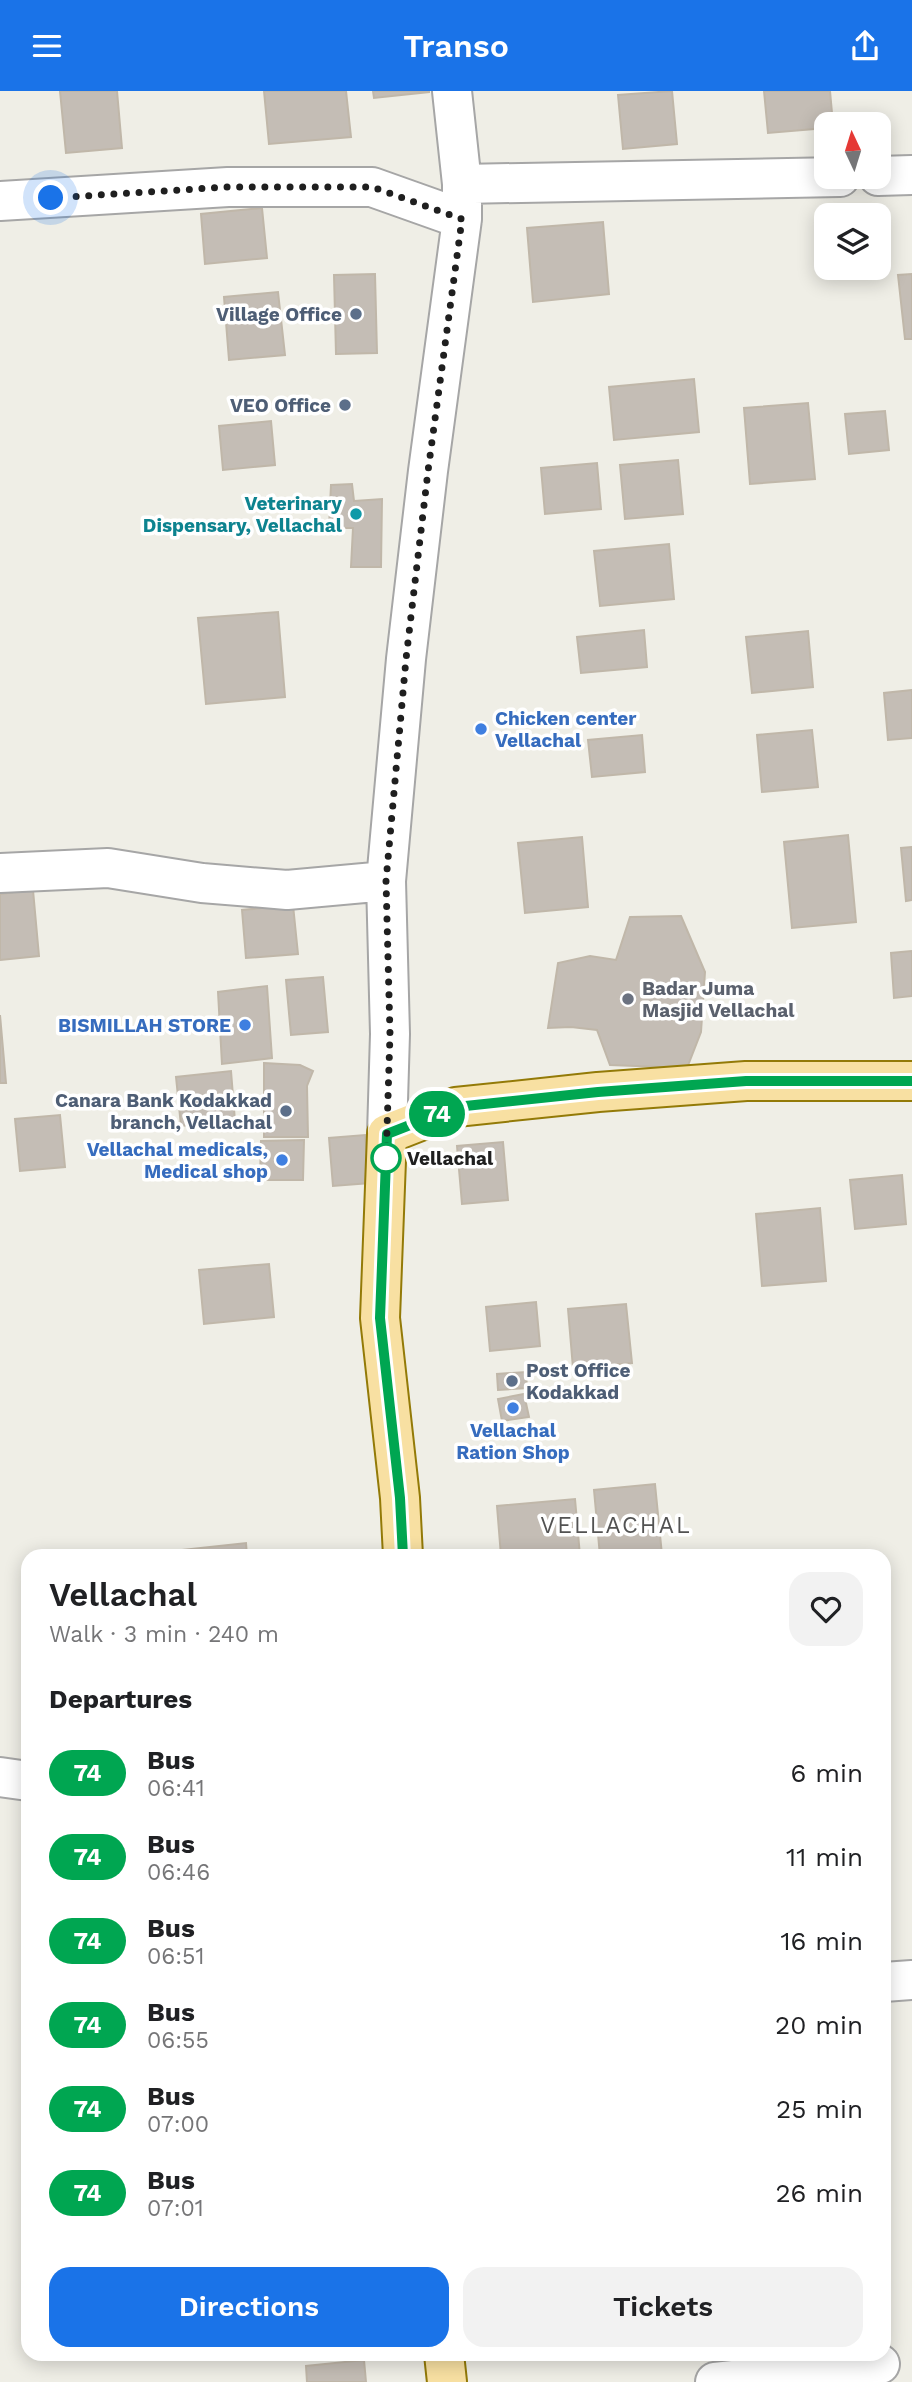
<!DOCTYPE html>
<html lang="en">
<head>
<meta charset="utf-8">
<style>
	:root { --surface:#fff; --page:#f2f2f2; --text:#202124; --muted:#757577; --accent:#1a73e8 }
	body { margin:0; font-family:"Work Sans",sans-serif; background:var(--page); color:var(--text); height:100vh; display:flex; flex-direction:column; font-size:26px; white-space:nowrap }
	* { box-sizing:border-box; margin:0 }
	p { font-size:23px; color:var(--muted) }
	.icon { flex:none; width:38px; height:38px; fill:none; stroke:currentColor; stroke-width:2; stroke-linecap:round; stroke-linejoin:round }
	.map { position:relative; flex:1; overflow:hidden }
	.panel { position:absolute; left:21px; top:1458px; width:870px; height:812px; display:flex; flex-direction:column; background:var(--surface); border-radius:21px; box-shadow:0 4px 18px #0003 }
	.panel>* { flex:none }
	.badge { padding:0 14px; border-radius:23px; font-size:24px; line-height:46px }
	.needle { width:46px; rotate:356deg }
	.controls { position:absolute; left:814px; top:21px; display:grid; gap:14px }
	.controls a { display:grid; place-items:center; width:77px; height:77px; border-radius:14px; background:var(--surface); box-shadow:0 4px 18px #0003; font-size:35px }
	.you { position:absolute; width:35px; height:35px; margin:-18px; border:5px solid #fff; border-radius:50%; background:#1a73e8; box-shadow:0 0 0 10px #1a73e833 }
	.map>.badge { position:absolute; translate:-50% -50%; box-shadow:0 0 0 4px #fff }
	h2 { padding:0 28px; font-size:26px; line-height:63px }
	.round { display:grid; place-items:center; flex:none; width:74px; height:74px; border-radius:21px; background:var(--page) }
	.overview { display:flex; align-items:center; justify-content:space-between; height:119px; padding:0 28px }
	h1 { font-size:33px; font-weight:600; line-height:52px }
	.button { display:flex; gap:14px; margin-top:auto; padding:14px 28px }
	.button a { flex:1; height:80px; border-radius:21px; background:var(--accent); color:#fff; font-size:28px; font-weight:600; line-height:80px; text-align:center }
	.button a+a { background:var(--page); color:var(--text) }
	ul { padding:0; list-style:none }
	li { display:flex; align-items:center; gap:21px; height:84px; padding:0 28px }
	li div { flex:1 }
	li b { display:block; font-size:26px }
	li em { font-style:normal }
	li .badge { min-width:77px; font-weight:700; text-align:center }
	header { display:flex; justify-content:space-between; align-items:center; height:91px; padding:0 28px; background:var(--accent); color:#fff; font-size:32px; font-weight:600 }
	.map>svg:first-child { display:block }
	.building { fill:#c4bdb5; stroke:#c0b7a9; stroke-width:2 }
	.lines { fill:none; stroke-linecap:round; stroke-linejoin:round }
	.minor-casing { stroke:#a6a6a6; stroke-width:42 }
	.major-casing { stroke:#937a07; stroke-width:42 }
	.minor { stroke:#fff; stroke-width:38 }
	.major { stroke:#f8e0a2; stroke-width:38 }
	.line-casing { stroke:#fff; stroke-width:16 }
	.line { stroke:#00a651; stroke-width:10 }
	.walk { stroke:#1f1f1f; stroke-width:7; stroke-dasharray:0 12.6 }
	.service-dot { fill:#5c6f8a; stroke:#fff; stroke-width:2.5 }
	.culture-dot { fill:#0f9aa8; stroke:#fff; stroke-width:2.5 }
	.shop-dot { fill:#3f7fe0; stroke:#fff; stroke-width:2.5 }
	.worship-dot { fill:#6b7280; stroke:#fff; stroke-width:2.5 }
	.stop-dot { fill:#fff; stroke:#00a651; stroke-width:3.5 }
	.labels { text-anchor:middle; stroke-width:7; stroke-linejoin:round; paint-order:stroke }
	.service-label { font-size:19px; font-weight:bold; fill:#4e5e75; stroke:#fff; text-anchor:end }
	.culture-label { font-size:19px; font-weight:bold; fill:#0d838f; stroke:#fff; text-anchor:end }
	.shop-label { font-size:19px; font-weight:bold; fill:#366cbe; stroke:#fff; text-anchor:end }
	.worship-label { font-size:19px; font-weight:bold; fill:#5b616d; stroke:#fff; text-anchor:start }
	.stop-label { font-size:19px; font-weight:bold; fill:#1f1f1f; stroke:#fff; text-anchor:start }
	.quarter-label { font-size:23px; letter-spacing:2px; fill:#525252; stroke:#fff }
</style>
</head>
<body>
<header><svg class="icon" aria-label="menu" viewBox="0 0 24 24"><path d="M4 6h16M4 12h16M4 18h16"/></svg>Transo<svg class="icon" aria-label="share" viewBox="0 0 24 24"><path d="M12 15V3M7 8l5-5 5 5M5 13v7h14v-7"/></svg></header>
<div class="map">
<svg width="912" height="2291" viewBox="0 0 912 2291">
	<rect width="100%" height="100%" fill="#efeee6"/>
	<path class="building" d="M60 0H117L122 57 66 62Z
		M264 0H346L351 46 269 53Z
		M373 0H429V1L374 7Z
		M672 0 677 53 623 58 618 4Z
		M764 0H830L833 33H826V37L768 42Z
		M262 117 267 167 205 173 201 123Z
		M603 131 609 203 533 211 527 137Z
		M826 131V175H819L815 132Z
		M375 183 377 262 336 263 334 184Z
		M912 183V248H905L898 184Z
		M278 201 285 264 229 269 224 206Z
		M694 288 699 341 614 349 609 296Z
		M808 312 815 388 750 393 744 317Z
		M885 320 889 359 849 363 845 323Z
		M271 330 275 374 223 379 219 335Z
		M678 369 683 423 625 428 620 374Z
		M597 372 601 418 545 423 541 377Z
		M352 393 354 410 382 408 381 476H351L353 437H329L331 394Z
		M669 453 674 508 600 515 594 460Z
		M278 521 285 606 206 613 198 527Z
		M644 539 647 576 581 582 577 546Z
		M808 540 813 596 752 602 746 546Z
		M912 599V647L888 649 884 602Z
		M812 639 818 696 762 701 757 644Z
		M642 644 645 681 592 686 588 649Z
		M848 744 856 831 792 837 784 751Z
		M582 746 588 816 525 822 518 752Z
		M912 756V809L906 810 901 757Z
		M33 799 39 865 0 869V803Z
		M293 814 298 863 246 867 242 819Z
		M681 825 705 881 701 941 687 977 610 974 597 939 571 936 548 937 558 872 590 865 616 869 630 826Z
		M912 860V905L894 907 891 862Z
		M323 886 328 941 291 944 286 889Z
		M267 895 272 967 222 973 218 901Z
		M0 924 6 992H0Z
		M264 972 300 974 313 980 307 995 308 1046H264Z
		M231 980 235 1030 181 1035 176 986Z
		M60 1024 65 1076 20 1080 15 1028Z
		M365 1044 370 1092 333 1095 329 1047Z
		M304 1049 303 1089H260L261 1050Z
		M503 1051 508 1109 462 1113 457 1055Z
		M902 1084 906 1133 855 1138 850 1089Z
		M820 1117 826 1190 762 1195 756 1123Z
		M269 1173 274 1226 204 1233 199 1179Z
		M536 1211 540 1255 490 1260 486 1216Z
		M626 1213 632 1272 573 1277 568 1218Z
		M526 1281 527 1297 498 1299 497 1283Z
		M524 1303 529 1326 502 1330 498 1308Z
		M655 1393 662 1464 600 1465 594 1399Z
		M575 1408 580 1465H501L497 1415Z
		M246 1452 247 1465H184L183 1459Z
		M364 2269 366 2291H307L306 2275Z"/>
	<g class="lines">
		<defs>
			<path id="minor" d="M878 85 912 84
				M462 93 840 86
				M0 110 228 96H372L462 128
				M0 782 108 777 202 792 287 799 386 790
				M387 1043 390 943 386 790 406 568 428 380 462 128V93L452 0
				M0 1686 28 1690
				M884 1891 912 1889
				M715 2291 880 2273"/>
			<path id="major" d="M403 1465 400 1407 380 1227 387 1043 456 1016 598 1001 746 990H912
				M444 2263 447 2291"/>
		</defs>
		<use href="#minor" class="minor-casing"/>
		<use href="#major" class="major-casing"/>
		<use href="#minor" class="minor"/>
		<use href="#major" class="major"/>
	</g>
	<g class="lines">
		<defs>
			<path id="line" d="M403 1465 400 1407 380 1227 387 1043 456 1016 598 1001 746 990H912"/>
		</defs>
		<use href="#line" class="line-casing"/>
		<use href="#line" class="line"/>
		<path class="walk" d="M51 107 228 96H372L462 128 428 380 406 568 386 790 390 943 386 1070V1067"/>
	</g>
	<g class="service-dot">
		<circle cx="356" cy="223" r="7"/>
		<circle cx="345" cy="314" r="7"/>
		<circle cx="286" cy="1020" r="7"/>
		<circle cx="512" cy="1290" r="7"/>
	</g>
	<circle class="culture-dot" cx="356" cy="423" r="7"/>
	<g class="shop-dot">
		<circle cx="481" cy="638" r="7"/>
		<circle cx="245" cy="934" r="7"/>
		<circle cx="282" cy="1069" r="7"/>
		<circle cx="513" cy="1317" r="7"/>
	</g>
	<circle class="worship-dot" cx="628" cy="908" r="7"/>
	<circle class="stop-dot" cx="386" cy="1067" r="14"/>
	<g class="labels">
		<g class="service-label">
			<text x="342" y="230">Village Office</text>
			<text x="331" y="321">VEO Office</text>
			<text x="272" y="1016">Canara Bank Kodakkad<tspan x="272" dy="22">branch, Vellachal</tspan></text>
			<text x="526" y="1286" text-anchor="start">Post Office<tspan x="526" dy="22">Kodakkad</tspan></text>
		</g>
		<g class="culture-label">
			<text x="342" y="419">Veterinary<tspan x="342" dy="22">Dispensary, Vellachal</tspan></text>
		</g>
		<g class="shop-label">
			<text x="495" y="634" text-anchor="start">Chicken center<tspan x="495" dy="22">Vellachal</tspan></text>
			<text x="231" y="941">BISMILLAH STORE</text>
			<text x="268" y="1065">Vellachal medicals,<tspan x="268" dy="22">Medical shop</tspan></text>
			<text x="513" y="1346" text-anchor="middle">Vellachal<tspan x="513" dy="22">Ration Shop</tspan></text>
		</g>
		<g class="worship-label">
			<text x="642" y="904">Badar Juma<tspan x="642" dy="22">Masjid Vellachal</tspan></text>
		</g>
		<g class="stop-label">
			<text x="407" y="1074">Vellachal</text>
		</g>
		<g class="quarter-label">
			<text x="616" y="1442">VELLACHAL</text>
		</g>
	</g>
</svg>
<div class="controls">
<a><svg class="needle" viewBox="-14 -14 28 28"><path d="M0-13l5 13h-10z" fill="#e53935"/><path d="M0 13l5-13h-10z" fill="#757577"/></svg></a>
<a><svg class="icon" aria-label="layers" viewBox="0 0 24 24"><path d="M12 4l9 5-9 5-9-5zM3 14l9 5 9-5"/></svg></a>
</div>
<div class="you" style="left:51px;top:107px"></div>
<b class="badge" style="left:437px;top:1023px;background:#00a651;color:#fff">74</b>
<section class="panel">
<div class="overview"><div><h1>Vellachal</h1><p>Walk · 3 min · 240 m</p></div><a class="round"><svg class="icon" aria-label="heart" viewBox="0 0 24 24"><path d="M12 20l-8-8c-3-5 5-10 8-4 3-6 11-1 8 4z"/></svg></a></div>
<h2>Departures</h2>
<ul>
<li><span class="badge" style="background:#00a651;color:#fff">74</span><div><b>Bus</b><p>06:41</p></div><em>6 min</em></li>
<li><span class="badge" style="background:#00a651;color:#fff">74</span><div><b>Bus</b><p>06:46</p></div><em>11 min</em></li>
<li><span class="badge" style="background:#00a651;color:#fff">74</span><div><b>Bus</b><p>06:51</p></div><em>16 min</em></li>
<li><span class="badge" style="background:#00a651;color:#fff">74</span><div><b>Bus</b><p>06:55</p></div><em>20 min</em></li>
<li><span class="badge" style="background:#00a651;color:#fff">74</span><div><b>Bus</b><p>07:00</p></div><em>25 min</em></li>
<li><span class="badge" style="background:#00a651;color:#fff">74</span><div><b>Bus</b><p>07:01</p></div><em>26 min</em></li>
</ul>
<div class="button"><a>Directions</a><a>Tickets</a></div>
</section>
</div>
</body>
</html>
